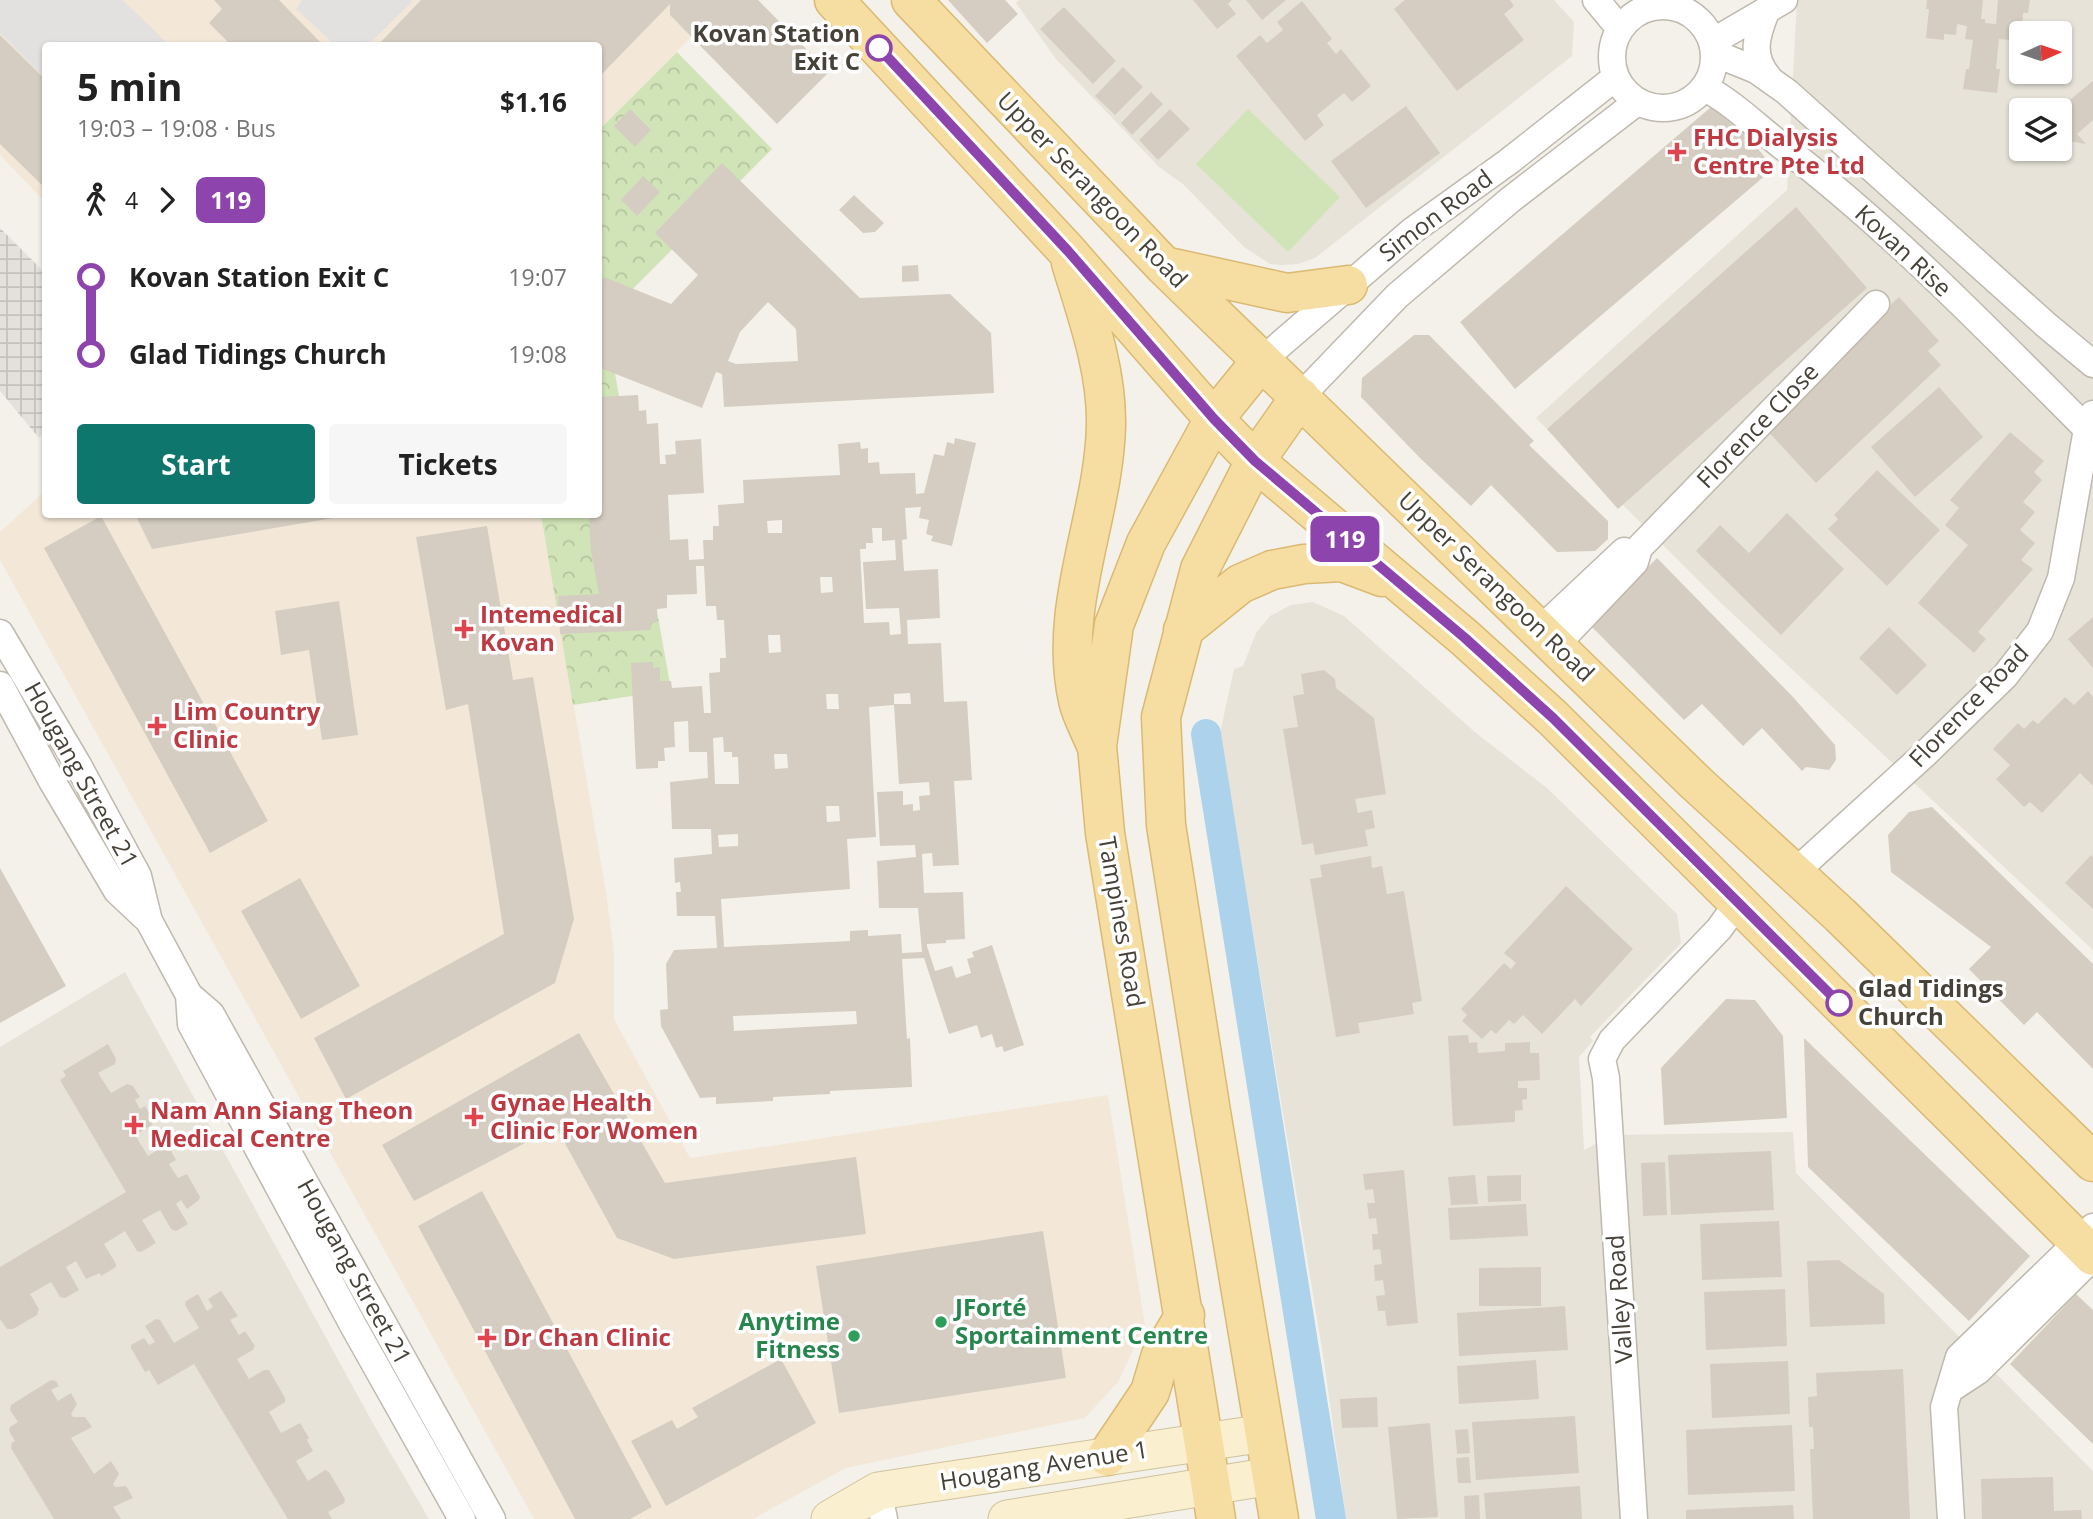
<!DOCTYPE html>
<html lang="en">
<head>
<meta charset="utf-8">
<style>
	:root { --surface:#fff; --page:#f6f6f6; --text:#222; --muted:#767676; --accent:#0f766e }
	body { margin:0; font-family:"Open Sans",sans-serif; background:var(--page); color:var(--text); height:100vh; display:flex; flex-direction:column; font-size:26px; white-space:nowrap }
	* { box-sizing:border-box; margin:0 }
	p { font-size:23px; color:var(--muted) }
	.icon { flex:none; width:38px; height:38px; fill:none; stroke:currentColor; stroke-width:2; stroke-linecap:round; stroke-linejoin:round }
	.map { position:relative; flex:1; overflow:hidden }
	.panel { position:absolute; left:42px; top:42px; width:560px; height:476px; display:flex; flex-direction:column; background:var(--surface); border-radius:7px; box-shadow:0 2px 5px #0004 }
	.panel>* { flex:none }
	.badge { padding:0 14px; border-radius:10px; font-size:24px; line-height:46px }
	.needle { width:46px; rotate:87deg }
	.buttons { position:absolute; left:2009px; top:21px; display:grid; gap:14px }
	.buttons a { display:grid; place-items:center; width:63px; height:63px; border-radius:7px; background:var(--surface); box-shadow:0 2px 5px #0004; font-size:35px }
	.map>.badge { position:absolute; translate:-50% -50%; box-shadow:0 0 0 4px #fff }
	.legs { display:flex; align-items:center; gap:10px; height:77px; padding:0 35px; font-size:23px }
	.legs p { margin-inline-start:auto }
	.summary { display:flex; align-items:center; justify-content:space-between; height:119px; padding:0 35px }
	h1 { font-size:38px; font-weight:700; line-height:52px }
	.action { display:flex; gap:14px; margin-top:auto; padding:14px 35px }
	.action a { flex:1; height:80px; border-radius:7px; background:var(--accent); color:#fff; font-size:28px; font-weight:700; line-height:80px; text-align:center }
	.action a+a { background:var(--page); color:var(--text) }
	ul { padding:0 35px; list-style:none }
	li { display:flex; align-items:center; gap:24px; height:77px; font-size:26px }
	li i { display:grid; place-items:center; width:10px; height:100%; margin:0 9px; background:currentColor }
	li i::after { content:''; width:18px; height:18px; margin:-9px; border:5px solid; border-radius:50%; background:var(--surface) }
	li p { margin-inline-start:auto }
	li:first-child i { background:linear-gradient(#0000 50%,currentColor 0) }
	li:last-child i { background:linear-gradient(currentColor 50%,#0000 0) }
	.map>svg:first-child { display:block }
	.residential { fill:#e7e3d9; fill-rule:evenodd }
	.commercial { fill:#f3e8d8 }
	.industrial { fill:url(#industrial-grid) }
	.park { fill:url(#park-crowns) }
	.pitch { fill:#d0e4b7 }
	.parking { fill:#e3e1df }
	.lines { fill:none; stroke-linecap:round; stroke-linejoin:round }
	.canal { stroke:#add2eb; stroke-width:30 }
	.building { fill:#d5cdc1; fill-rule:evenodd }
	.minor-casing { stroke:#bfb9ae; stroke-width:29 }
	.secondary-casing { stroke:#cfc29e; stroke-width:39 }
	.primary-casing { stroke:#daba72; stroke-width:41 }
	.minor { stroke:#fff; stroke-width:26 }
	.secondary { stroke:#faefce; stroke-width:37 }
	.primary { stroke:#f6dda2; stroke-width:38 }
	.line-1-casing { stroke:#fff; stroke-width:16 }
	.line-1 { stroke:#8e44ad; stroke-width:10 }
	.stop-1-dot { fill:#fff; stroke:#8e44ad; stroke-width:3.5 }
	.health-dot { fill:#e0444e; stroke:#fff; stroke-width:2.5 }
	.leisure-dot { fill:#2e9e5b; stroke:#fff; stroke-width:2.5 }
	.labels { text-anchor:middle; stroke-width:7; stroke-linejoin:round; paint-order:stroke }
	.stop-label { font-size:24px; font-weight:bold; fill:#474239; stroke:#fff; text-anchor:end }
	.health-label { font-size:24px; font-weight:bold; fill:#be3a42; stroke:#fff; text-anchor:start }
	.street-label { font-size:24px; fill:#474239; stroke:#fff }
	.leisure-label { font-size:24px; font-weight:bold; fill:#27864d; stroke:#fff; text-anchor:start }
</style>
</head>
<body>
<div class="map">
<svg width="2093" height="1519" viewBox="0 0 2093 1519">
	<defs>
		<pattern id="industrial-grid" width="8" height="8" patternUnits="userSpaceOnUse" patternTransform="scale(1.75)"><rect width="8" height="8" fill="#e4e0dc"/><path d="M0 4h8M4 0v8" fill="none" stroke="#c5c1be"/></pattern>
		<pattern id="park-crowns" width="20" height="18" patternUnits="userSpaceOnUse" patternTransform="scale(1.75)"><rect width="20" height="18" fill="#d0e4b7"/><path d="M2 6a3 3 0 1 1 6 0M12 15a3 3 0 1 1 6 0" fill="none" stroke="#b4c59e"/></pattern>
	</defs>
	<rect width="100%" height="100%" fill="#f4f1eb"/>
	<path class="residential" d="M1019 0H1554L1574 22 1572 56 1315 258 1298 264 1281 265 1270 264 1244 247 1183 184 1159 167 1056 59 1016 3Z
		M1797 0H2093V950L1722 604 1536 418 1787 190ZM2021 33H2060V72H2021ZM2021 110H2060V149H2021Z
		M1313 602 1344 616 1476 733 1547 788 1677 914 1681 943 1590 1037 1593 1041 1579 1057 1584 1150 1613 1135 1793 1132 1796 1173 2093 1471V1519H1346L1324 1361 1220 733 1234 669 1243 666 1256 633 1270 616 1291 605Z
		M125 972 374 1425 429 1519H0V1047Z"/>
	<path class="commercial" d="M0 0H718L721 7 599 130 598 46H46L45 202 0 155Z
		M45 491 46 514 541 515 606 892 614 951V1019L690 1158 1108 1095 1145 1325 1118 1382 1085 1418 846 1468 753 1519H534L0 560V532Z"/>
	<path class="industrial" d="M0 228 45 273 46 429 39 438 0 391Z"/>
	<path class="park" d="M677 52 772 149 605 317 671 690 573 705 541 515 598 514 599 130Z"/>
	<path class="pitch" d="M1248 109 1340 197 1288 252 1196 164Z"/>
	<path class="parking" d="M0 0H123L169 45 46 46 45 78 0 33Z
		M302 0H411L412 2 368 45 336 46 296 9Z"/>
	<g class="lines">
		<path class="canal" d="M1206 734 1331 1519"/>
	</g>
	<path class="building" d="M214 0H279L324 46H232L209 23 222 9Z
		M421 0H758L829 72 777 124 670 15V4L598 78V46H377Z
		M948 0H1005L1018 14 987 43Z
		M1193 0H1232L1228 4 1236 14 1217 29Z
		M1246 0H1286L1262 20Z
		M1405 0H1510L1514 6 1504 14 1524 40 1457 91 1394 9Z
		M1927 0H1983L1981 19H1985V23L1996 24 1998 0H2030L2028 13H2023L2021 41 1999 39 1996 69H2000L1997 93 1963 89 1966 69H1969L1973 40 1965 39 1967 26 1957 24 1956 35 1944 34V40L1926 38 1929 9H1926Z
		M1302 1 1332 39 1327 43 1336 54 1341 49 1371 86 1352 102 1344 93 1317 115 1324 125 1305 141 1236 56 1260 35 1267 43 1283 30 1277 22Z
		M1064 7 1116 61 1093 84 1040 29Z
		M0 35 46 80V189L0 144Z
		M1123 67 1143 87 1115 115 1095 96Z
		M2093 81V120L2077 134 2086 144 2069 141 2053 156 2051 149H2060V108Z
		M1151 92 1163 104 1132 135 1121 123Z
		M1718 101 1774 168 1515 389 1460 322Z
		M2008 104 2040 109V110H2021V120Z
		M1406 106 1440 153 1366 208 1331 161Z
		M630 109 651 130 635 147 614 126Z
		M1170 109 1190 129 1158 160 1139 140Z
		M722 163 860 298 950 294 991 333 994 393 724 407 722 374 716 372 702 408 598 367V291L604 277 671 304 698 275 655 233ZM768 302 796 329 798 361 736 364 728 361 740 332Z
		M643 176 660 192 637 216 621 200Z
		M854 195 884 223 875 232 863 233 839 210Z
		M1796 207 1867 288 1618 509 1547 429Z
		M918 265 919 281 902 282V266Z
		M1899 297 1939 341 1928 351 1941 365 1816 483 1763 426Z
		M1414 335H1429L1534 441 1529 445 1608 521V539L1595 551 1557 552 1491 485 1471 506 1421 459 1361 397 1362 378Z
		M1939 387 1983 437 1915 497 1871 447Z
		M638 395 639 411 646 410 647 424 658 423 660 464H666L665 455 676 454 675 441 701 439 704 493 668 495 670 540 688 539 689 560 704 559 703 540H713V526H719L718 505 744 503 743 480 840 475 838 444 860 442 861 449 868 448V463L879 462 880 474 915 473 916 494 924 493 934 454 944 456 947 442 954 444 955 438 976 443 952 546 931 541 933 536 926 534 929 520 919 518 921 507 905 508 907 539 902 540 904 571 938 569 940 618 907 620 908 644 941 643 944 702 967 701 972 780 954 781 959 865 933 866 932 853 922 854 924 893 963 892 965 939 946 940V943L927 944V946L935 971 952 966 956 978 971 973 967 959 974 957 972 952 992 945 1024 1045 1004 1052 1002 1046 996 1048 992 1034 981 1038 977 1025 949 1034 924 958 902 959 907 1039 910 1038 912 1087 830 1091V1094L773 1097V1101L716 1104V1097L700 1098 661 1026 660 1010 668 1009 666 964 674 950 717 948 715 916H677L676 892H681L680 882 675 883 674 858 712 854 711 829H672L670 782 708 778 707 752H689L688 721 674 722 675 747 664 748 665 761H658V768L636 769 631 663 653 662V668L660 667V681H671L672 688 702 686 704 713H711L709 673 720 672V658H726L724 620H717L716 606H706L704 566H696L697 594 667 595V608L657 609V623H651V630L560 634 558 596 599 594 591 551 589 514H598V397ZM782 520V533H768L767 521ZM872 528H882V541L895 540 896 560 863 562 866 609 899 608 901 634 890 635 889 622 864 623 860 549H866V543H873ZM820 577H832L833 592 821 593ZM768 635H780L781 652 769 653ZM910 693 911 704H894V694ZM826 694H838L839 709H827ZM894 705 899 784 929 782 930 795 919 796 920 810 913 811V804L903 805V791L877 792 880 846 915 845 916 857 877 861 879 908H918L922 952 902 953 901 934 868 936V930L850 931V941L724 947 721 899 850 889 847 839 876 837 869 707ZM723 737 724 752H732V757H738L739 784H715L713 738ZM774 754H787L788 768 775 769ZM826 806H839L840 821 827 822ZM738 834V846L719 847 718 835ZM856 1011 857 1024 734 1031 733 1016Z
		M2010 432 2044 461 2034 472 2042 480 2023 502 2035 512 2020 530 2035 543 2021 560 2033 569 1978 632 1986 639 1974 653 1918 603 1968 545 1945 525 1959 508 1950 500Z
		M1877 470 1940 530 1887 586 1828 529 1838 519 1834 515Z
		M1787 513 1844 569 1781 635 1696 551 1720 525 1749 553Z
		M135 514H344L345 516 152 549Z
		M101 516 268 821 210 853 44 548Z
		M487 526 513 680 533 677 574 919 555 983 346 1099 314 1038 504 934 468 704 446 710 416 537Z
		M1657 558 1793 697 1835 745 1836 760 1829 770 1806 767 1802 771 1762 728 1743 746 1702 704 1684 720 1591 626Z
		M339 601 358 735 322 740 309 650 281 655 275 611Z
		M2093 617V668L2068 639Z
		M1889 627 1927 665 1897 695 1859 658Z
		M1324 670 1335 679 1336 688 1374 718 1386 794 1355 799 1358 813 1372 810 1375 828 1365 830 1368 846 1315 855 1313 843 1302 845 1283 729 1298 727 1293 696 1304 694 1301 674Z
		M2088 691 2093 697V786L2080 773 2042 813 2030 802 2024 807 1996 779 2010 765 1993 749 2018 723 2024 729 2033 720 2038 724 2065 697 2074 705Z
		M1932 807 2093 964V1069L2037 1012 2024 1025 1969 969 1991 947 1891 872 1888 835 1909 812Z
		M2091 855 2093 857V909L2065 883Z
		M1371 856 1372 868 1382 866 1387 894 1404 891 1422 1001 1412 1003 1414 1014 1358 1023 1360 1033 1336 1037 1310 879 1322 877 1320 865Z
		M0 868 66 986 0 1023Z
		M300 878 360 986 301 1019 241 911Z
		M1566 886 1633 949 1581 1006 1575 999 1542 1034 1523 1015 1514 1024 1509 1020 1496 1034 1491 1030 1482 1039 1462 1021 1467 1015 1461 1009 1504 963 1511 969 1516 963 1504 953Z
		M1726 999 1755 1000 1783 1036 1787 1118 1664 1125 1661 1068Z
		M579 1033 665 1183 856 1157 866 1234 674 1259 617 1238 556 1127 414 1201 382 1145Z
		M1468 1035 1469 1043 1477 1042 1478 1053 1505 1051V1043L1530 1042V1053H1539L1540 1080 1518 1081V1088H1527V1099L1522 1100 1523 1110 1515 1111V1122L1453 1126 1448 1036Z
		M1804 1038 2030 1256 1969 1321 1808 1167Z
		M108 1044 116 1059 115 1064 98 1073 111 1093 127 1084 133 1086 140 1097 135 1100 140 1109 145 1106 153 1119 152 1125 135 1135 148 1156 164 1146 169 1147 176 1160 169 1164 178 1178 187 1174 200 1197 199 1200 187 1209 181 1200 176 1204 188 1224 176 1231 171 1229 160 1210 142 1220 156 1243 141 1252 137 1251 125 1231 104 1244 116 1264V1267L101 1276 100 1273 86 1279 76 1261 66 1267 79 1290 65 1298 60 1297 51 1282 30 1294 39 1309 37 1315 13 1329H7L0 1319V1267L126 1192 60 1080 66 1076 63 1071Z
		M1771 1151 1774 1210 1671 1215 1668 1155Z
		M1665 1162 1667 1215 1643 1216 1641 1163Z
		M1404 1170 1418 1323 1387 1326 1385 1311H1378L1376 1296 1385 1295 1383 1280 1375 1281 1374 1265 1382 1264 1380 1249 1373 1250 1372 1234H1378L1376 1218 1369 1219 1367 1203H1375L1373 1189 1365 1190 1363 1174Z
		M1475 1175 1478 1204 1451 1205 1448 1177Z
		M1521 1175V1201L1488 1202 1487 1176Z
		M482 1191 652 1507 630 1519H575L418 1226Z
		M1526 1204 1528 1236 1450 1240 1448 1208Z
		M1779 1221 1782 1277 1702 1280 1700 1224Z
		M1043 1231 1066 1378 839 1413 816 1266Z
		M1839 1260 1884 1294 1885 1324 1810 1327 1807 1261Z
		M1541 1267V1306H1479V1268Z
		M1785 1289 1787 1346 1706 1350 1704 1292Z
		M221 1291 238 1316 230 1320 239 1335 245 1331 255 1346 253 1350 237 1359 249 1379 264 1370H269L285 1398V1402L269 1412 281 1433 300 1423 309 1438 307 1440 313 1451 296 1461 308 1481 325 1470 329 1472 345 1499 344 1503 328 1512 332 1519H288L194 1364 158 1385 149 1370 145 1372 131 1348V1345L144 1338 149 1345 155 1342 145 1326 156 1319 160 1320 174 1343 199 1328 185 1305 186 1301 198 1294 207 1311 213 1307 208 1299Z
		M2076 1294 2093 1310V1444L2010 1364Z
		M1565 1306 1568 1350 1459 1356 1457 1313Z
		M781 1359 816 1423 666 1506 631 1441 672 1420 677 1429 698 1417 692 1408Z
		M1536 1360 1539 1399 1459 1404 1457 1366Z
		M1788 1361 1790 1414 1712 1418 1710 1364Z
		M1903 1369 1910 1519H1813L1810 1449H1814L1813 1427H1809L1808 1397 1817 1396 1816 1373Z
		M51 1380 56 1381 59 1386 51 1390 58 1401 71 1393 77 1404 71 1414 73 1417H85L92 1427 71 1438 94 1474 111 1461 119 1474 113 1484 115 1487 126 1486 133 1498 113 1507 121 1519H54L11 1448 12 1443 15 1441 9 1431 10 1427 18 1422 10 1410 11 1405Z
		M1377 1397 1378 1427 1342 1428 1340 1399Z
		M1575 1416 1579 1473 1476 1480 1472 1422Z
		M1430 1423 1438 1517 1397 1519 1388 1427Z
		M1792 1425 1795 1491 1688 1495 1686 1430Z
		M1468 1429 1470 1453 1457 1454 1455 1430Z
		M1469 1457 1471 1483H1458L1456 1458Z
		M2053 1477 2054 1511 2081 1510 2082 1519H1982L1981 1479Z
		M1580 1486 1582 1519H1486L1484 1493Z
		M1479 1495 1480 1519H1465L1464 1496Z
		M1793 1505 1794 1519H1686V1510Z"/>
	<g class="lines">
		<defs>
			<path id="minor" d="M1596 0 1620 29
				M1612 57a51 51 0 1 1 102 0a51 51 0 1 1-102 0Z
				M1766 12C1756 36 1750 56 1769 78
				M1712 42 1784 0
				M1714 53 1756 70 1787 92 2045 324 2093 364
				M1705 88C1735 104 1759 129 1786 149 1895 233 1990 332 2087 429
				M1261 361 1412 231 1508 162 1616 77
				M1300 397 1397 296 1510 200 1637 102
				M1540 630 1624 551
				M0 633 78 765 138 876 149 921 189 995 211 1014 492 1519
				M1556 645 1635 562 1639 548 1876 304
				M0 685 52 781 117 891 149 921
				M1793 874 1925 754 2005 676 2040 631 2061 578 2087 429 2093 414
				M189 995 191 1024 354 1327 462 1519
				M1949 1390 1978 1371 2093 1257
				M878 1491 884 1519
				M1634 1519 1606 1078 1602 1059 1612 1040 1719 929 1739 901
				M1951 1519 1944 1407 1959 1357 2093 1227"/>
			<path id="secondary" d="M830 1519 878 1491 1265 1433
				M1007 1519 1272 1476"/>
			<path id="primary" d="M834 0 1067 251 1214 419 1255 461 1465 638 1553 718 2093 1256
				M911 0 1164 266 1696 783 1840 915 2093 1162
				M1071 263C1087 315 1107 370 1106 425 1104 517 1057 606 1078 700 1081 715 1090 730 1096 745
				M1164 266 1287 293 1348 285
				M1183 630 1240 584 1272 570 1304 564 1342 562 1382 577
				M1107 1456 1150 1392 1161 1355 1185 1315
				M1216 1519 1105 833 1097 746 1114 625 1146 543 1214 419 1261 361
				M1279 1519 1211 1112 1166 825 1161 717 1200 569 1255 461 1300 397"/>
		</defs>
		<use href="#minor" class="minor-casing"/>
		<use href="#secondary" class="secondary-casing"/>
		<use href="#primary" class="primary-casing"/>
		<use href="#minor" class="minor"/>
		<use href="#secondary" class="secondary"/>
		<use href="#primary" class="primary"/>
	</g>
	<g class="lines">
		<defs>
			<path id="line-1" d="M879 48 1068 251 1214 419 1255 461 1465 638 1553 718 1839 1003"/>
		</defs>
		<use href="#line-1" class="line-1-casing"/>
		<use href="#line-1" class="line-1"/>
	</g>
	<g class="stop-1-dot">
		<circle cx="879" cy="48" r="12"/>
		<circle cx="1839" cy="1003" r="12"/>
	</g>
	<g class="health-dot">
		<path d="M1673.5 141.5h7v7h7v7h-7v7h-7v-7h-7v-7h7z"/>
		<path d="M460.5 618.5h7v7h7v7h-7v7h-7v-7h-7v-7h7z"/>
		<path d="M153.5 715.5h7v7h7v7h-7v7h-7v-7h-7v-7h7z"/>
		<path d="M470.5 1106.5h7v7h7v7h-7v7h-7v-7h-7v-7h7z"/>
		<path d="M130.5 1114.5h7v7h7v7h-7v7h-7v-7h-7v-7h7z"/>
		<path d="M483.5 1327.5h7v7h7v7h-7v7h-7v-7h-7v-7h7z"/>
	</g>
	<g class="leisure-dot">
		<circle cx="941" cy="1322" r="7"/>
		<circle cx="854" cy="1336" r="7"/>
	</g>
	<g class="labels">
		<g class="stop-label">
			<text x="860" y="42">Kovan Station<tspan x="860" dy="28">Exit C</tspan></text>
			<text x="1858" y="997" text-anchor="start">Glad Tidings<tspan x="1858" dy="28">Church</tspan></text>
		</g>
		<g class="health-label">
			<text x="1693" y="146">FHC Dialysis<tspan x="1693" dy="28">Centre Pte Ltd</tspan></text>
			<text x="480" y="623">Intemedical<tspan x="480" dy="28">Kovan</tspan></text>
			<text x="173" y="720">Lim Country<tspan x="173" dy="28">Clinic</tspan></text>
			<text x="490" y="1111">Gynae Health<tspan x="490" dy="28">Clinic For Women</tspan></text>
			<text x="150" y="1119">Nam Ann Siang Theon<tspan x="150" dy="28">Medical Centre</tspan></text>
			<text x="503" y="1346">Dr Chan Clinic</text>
		</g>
		<g class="street-label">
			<text transform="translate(1092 190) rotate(46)" y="8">Upper Serangoon Road</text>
			<text transform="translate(1436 216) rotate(-37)" y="8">Simon Road</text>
			<text transform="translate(1903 251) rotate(43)" y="8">Kovan Rise</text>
			<text transform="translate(1758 426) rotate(-46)" y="8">Florence Close</text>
			<text transform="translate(1496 587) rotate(44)" y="8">Upper Serangoon Road</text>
			<text transform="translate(1969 706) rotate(-46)" y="8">Florence Road</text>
			<text transform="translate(81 775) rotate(61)" y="8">Hougang Street 21</text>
			<text transform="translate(1121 922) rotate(80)" y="8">Tampines Road</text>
			<text transform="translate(354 1272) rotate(61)" y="8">Hougang Street 21</text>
			<text transform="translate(1620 1299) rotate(-94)" y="8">Valley Road</text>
			<text transform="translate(1044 1466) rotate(-9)" y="8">Hougang Avenue 1</text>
		</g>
		<g class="leisure-label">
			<text x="955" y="1316">JForté<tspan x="955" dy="28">Sportainment Centre</tspan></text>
			<text x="840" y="1330" text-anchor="end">Anytime<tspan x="840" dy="28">Fitness</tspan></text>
		</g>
	</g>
</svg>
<div class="buttons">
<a><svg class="needle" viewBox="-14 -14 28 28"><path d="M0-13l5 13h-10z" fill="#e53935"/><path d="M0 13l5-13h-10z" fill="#767676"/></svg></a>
<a><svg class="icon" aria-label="layers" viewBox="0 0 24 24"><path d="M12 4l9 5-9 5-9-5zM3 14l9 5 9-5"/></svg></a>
</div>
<b class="badge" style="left:1345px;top:539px;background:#8e44ad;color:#fff">119</b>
<section class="panel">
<div class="summary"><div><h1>5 min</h1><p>19:03 – 19:08 · Bus</p></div><b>$1.16</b></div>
<div class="legs"><svg class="icon" aria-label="walk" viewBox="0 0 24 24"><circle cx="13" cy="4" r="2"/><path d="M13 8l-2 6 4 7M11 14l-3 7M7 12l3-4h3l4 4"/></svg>4<svg class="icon" aria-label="forward" viewBox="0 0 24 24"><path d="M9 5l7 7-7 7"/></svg><b class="badge" style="background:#8e44ad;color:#fff">119</b></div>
<ul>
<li><i style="color:#8e44ad"></i><b>Kovan Station Exit C</b><p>19:07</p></li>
<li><i style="color:#8e44ad"></i><b>Glad Tidings Church</b><p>19:08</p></li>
</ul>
<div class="action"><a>Start</a><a>Tickets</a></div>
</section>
</div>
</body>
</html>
